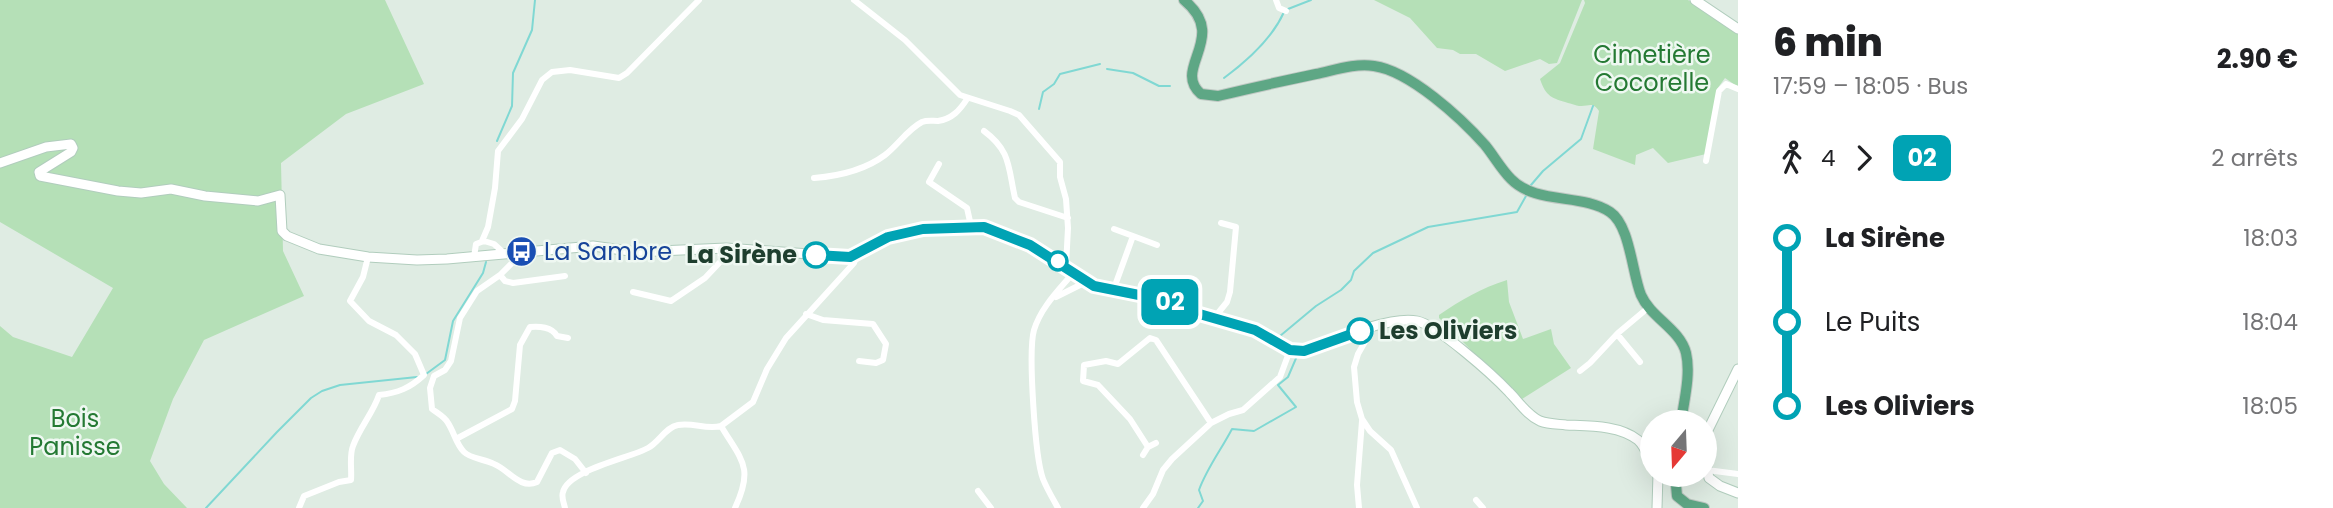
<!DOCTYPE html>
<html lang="fr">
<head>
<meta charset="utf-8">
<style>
	:root { --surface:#fff; --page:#f6f6f6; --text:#202124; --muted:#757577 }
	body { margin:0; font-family:Poppins,sans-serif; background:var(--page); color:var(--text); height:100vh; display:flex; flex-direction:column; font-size:26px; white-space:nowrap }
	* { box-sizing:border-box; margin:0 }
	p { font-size:23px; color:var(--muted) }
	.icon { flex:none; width:38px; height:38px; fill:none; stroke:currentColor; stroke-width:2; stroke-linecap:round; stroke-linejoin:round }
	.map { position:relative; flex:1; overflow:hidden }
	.drawer { display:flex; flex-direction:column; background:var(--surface); width:595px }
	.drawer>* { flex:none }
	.badge { padding:0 14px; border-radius:10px; font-size:24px; line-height:46px }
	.needle { width:46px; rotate:199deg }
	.controls { position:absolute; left:1640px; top:410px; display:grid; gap:14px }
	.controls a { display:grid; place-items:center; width:77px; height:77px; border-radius:50%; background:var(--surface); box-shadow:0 7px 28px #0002; font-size:35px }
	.map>.badge { position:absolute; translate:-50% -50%; box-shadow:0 0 0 4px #fff }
	.legs { display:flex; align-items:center; gap:10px; height:77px; padding:0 35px; font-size:23px }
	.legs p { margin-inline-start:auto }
	.headline { display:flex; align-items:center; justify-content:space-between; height:119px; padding:0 35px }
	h1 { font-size:38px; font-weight:800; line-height:52px }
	ul { padding:0 35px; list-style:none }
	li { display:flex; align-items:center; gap:24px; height:84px; font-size:26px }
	li i { display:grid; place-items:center; width:10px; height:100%; margin:0 9px; background:currentColor }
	li i::after { content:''; width:18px; height:18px; margin:-9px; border:5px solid; border-radius:50%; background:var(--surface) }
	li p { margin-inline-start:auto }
	li:first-child i { background:linear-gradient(#0000 50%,currentColor 0) }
	li:last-child i { background:linear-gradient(currentColor 50%,#0000 0) }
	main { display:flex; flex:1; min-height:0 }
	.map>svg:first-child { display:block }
	.green { fill:#b5e0b7 }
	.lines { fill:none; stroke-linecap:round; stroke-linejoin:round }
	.stream { stroke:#80d8d3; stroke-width:2 }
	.secondary-casing { stroke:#b1cdbd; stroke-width:11 }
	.primary-casing { stroke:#c0c9c4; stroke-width:12 }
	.street { stroke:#fff; stroke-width:6 }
	.secondary { stroke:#fff; stroke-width:9 }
	.primary { stroke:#5ea785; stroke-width:10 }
	.line-1-casing { stroke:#fff; stroke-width:16 }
	.line-1 { stroke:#00a3b4; stroke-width:10 }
	.stop-1-dot { fill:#fff; stroke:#00a3b4; stroke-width:3.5 }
	.labels { text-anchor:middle; stroke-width:5; stroke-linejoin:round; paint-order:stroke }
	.park-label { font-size:24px; fill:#247933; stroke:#eff8f2 }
	.transit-label { font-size:24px; fill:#164399; stroke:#eff8f2; text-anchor:start }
	.stop-label { font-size:24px; font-weight:bold; fill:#1e3e2e; stroke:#eff8f2; text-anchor:end }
</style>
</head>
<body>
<main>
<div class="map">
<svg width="1738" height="508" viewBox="0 0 1738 508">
	<rect width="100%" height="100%" fill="#dfece3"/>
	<path class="green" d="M0 0H385L424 84 346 114 281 163 283 251 304 296 204 340 173 399 150 461 164 484 187 508H0V326L13 337 72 357 113 288 0 222Z
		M1374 0H1582L1557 63 1549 64 1540 59 1505 71 1476 54H1460L1453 50 1437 48 1410 18Z
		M1584 0H1688L1738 34V87L1725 78 1717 89 1706 154 1668 163 1653 148 1636 155 1635 165 1593 149 1599 111C1592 101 1589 107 1579 106 1577 106 1570 103 1568 103 1552 98 1546 97 1540 79L1560 63 1585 3Z
		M1507 280 1509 302 1523 339 1551 329 1554 344 1571 368 1522 399 1506 382 1472 355 1470 349 1439 318V315C1461 300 1481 288 1507 280Z"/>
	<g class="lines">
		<path class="stream" d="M1288 9 1311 0
			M1107 69 1133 73 1159 86H1170
			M1224 78C1247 61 1272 39 1284 12
			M1039 109 1043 92 1054 84 1060 74 1100 64
			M497 141 512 106 513 73 532 30 535 0
			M1531 185 1543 171 1581 139 1593 106
			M1294 345 1280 336 1316 306 1341 290 1351 280 1354 271 1373 253 1428 227 1517 212 1526 196
			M426 374 445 360 453 321 483 273 486 262
			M206 508 277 432 311 398 322 391 340 385 417 377
			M1198 508 1203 501 1199 490C1207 468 1221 450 1232 429L1254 431 1296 407 1278 385 1288 377 1297 356"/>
		<defs>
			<path id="secondary" d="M1695 0 1738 29
				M0 163 46 147 71 144 73 148 71 152 39 172 40 176 118 191 141 193 171 189 205 196 258 201 280 195 282 231 287 236 319 249 368 257 417 260 447 259 593 246 637 252 726 248 850 257 888 237 905 232 971 226 984 227 1030 245 1094 286 1169 301 1196 313 1255 330 1267 335 1290 350 1304 351C1331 341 1390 315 1417 321 1437 325 1493 375 1509 392 1519 402 1527 415 1540 421 1548 424 1557 424 1566 425 1589 426 1619 425 1638 440 1644 445 1648 456 1652 463
				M1738 369 1706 434 1705 459 1709 478 1720 486 1738 493
				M1657 508 1658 474"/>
			<path id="primary" d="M1184 0C1230 38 1171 68 1201 94L1218 96C1251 88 1283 81 1316 74 1335 70 1355 63 1374 66 1410 71 1461 118 1485 145 1494 156 1501 169 1511 179 1536 205 1582 193 1610 212 1630 225 1632 273 1641 295 1651 318 1680 329 1686 353 1691 374 1684 401 1681 422
				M1675 474 1677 496 1687 504 1704 508"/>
		</defs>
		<use href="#secondary" class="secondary-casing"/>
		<use href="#primary" class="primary-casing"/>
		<path class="street" d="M854 0 905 40 960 95 1010 111 1019 115 1060 162V177L1066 199 1068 228 1066 266
			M1276 0 1279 8 1286 11
			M984 131C1011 151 1008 167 1015 198L1019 202 1068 218
			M1706 161 1719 91 1726 84 1738 89
			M939 164 929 182 967 208 971 226
			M814 178C839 176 865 170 885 155 898 145 908 129 922 122 927 120 932 121 938 121 952 119 960 110 967 99
			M1114 229 1133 236
			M482 241 488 227 495 188 498 151 522 119 542 80 552 72 570 70 619 78 627 73 699 0
			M517 252 513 262 500 275 505 281 513 283 565 276
			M474 257 476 244 484 241 494 244 505 254
			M500 275 477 291 460 318 451 361 445 370 434 376 430 388 432 409C437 413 445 417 448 423 454 432 456 444 464 452 471 459 485 459 494 464 508 469 520 490 537 482L552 453 560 450 575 459 586 473
			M1113 291 1133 236 1157 245
			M633 292 671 301 705 278 721 261 720 248
			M1056 297 1086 282
			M806 314 823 320 873 324 886 344 883 360 876 363 859 361
			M1214 318 1227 302 1230 292 1236 227 1221 223
			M1374 326 1358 354 1354 367 1357 402 1362 419 1370 431 1391 450 1417 508
			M1617 334 1640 362
			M1580 371 1590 363 1618 333 1649 307
			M456 439 512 409 515 401 520 345 530 327C539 326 552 327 557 336L568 338
			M1148 447 1130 419 1098 385 1083 381 1084 365 1106 361 1118 364 1150 338 1156 340 1211 423
			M1143 455 1148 447 1156 443
			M1707 470 1738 474
			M978 491 991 508
			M1476 500 1483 508
			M299 508 304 496 339 482 351 480C352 469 349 456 353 446 360 427 373 413 379 395 398 393 410 388 424 375L415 354 396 335 369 321 350 301 363 277 368 257
			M565 508C564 503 561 497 563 492 568 470 630 458 648 448 659 442 666 427 678 425 693 422 706 430 721 426
			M735 508C754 467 742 461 721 426L753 402 767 369 786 338 854 263 857 255
			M1058 508C1053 499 1047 489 1043 479 1035 458 1028 351 1034 330 1041 307 1059 290 1074 272
			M1143 508 1153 494 1163 470 1172 459 1211 423 1229 414 1243 410 1280 377 1290 350
			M1359 508 1357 485 1362 421"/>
		<use href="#secondary" class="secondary"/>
		<use href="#primary" class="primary"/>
	</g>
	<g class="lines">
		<defs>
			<path id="line-1" d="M816 255 850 257 888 237 923 229 984 227 1030 245 1094 286 1169 301 1196 313 1255 330 1290 350 1304 351 1360 331"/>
		</defs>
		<use href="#line-1" class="line-1-casing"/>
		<use href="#line-1" class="line-1"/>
	</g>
	<defs>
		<symbol id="bus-disc" viewBox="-11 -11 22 22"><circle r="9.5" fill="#1a4fb4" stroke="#eff8f2"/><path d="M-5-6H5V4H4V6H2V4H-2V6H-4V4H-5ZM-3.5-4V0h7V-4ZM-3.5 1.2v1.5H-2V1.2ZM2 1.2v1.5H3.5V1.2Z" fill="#fff"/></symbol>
	</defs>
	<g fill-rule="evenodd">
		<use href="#bus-disc" x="504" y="234" width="35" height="35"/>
	</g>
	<g class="stop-1-dot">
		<circle cx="816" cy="255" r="12"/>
		<circle cx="1058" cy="261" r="9"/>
		<circle cx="1360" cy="331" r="12"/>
	</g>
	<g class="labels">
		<g class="park-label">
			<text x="1652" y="63">Cimetière<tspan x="1652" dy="28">Cocorelle</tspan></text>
			<text x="75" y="427">Bois<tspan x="75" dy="28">Panisse</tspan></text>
		</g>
		<g class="transit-label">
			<text x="544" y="260">La Sambre</text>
		</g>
		<g class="stop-label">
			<text x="797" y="263">La Sirène</text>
			<text x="1379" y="339" text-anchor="start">Les Oliviers</text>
		</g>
	</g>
</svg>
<div class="controls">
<a><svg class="needle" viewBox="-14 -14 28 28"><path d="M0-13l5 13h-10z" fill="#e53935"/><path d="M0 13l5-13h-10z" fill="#757577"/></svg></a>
</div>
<b class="badge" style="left:1170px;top:302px;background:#00a3b4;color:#fff">02</b>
</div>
<section class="drawer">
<div class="headline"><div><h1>6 min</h1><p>17:59 – 18:05 · Bus</p></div><b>2.90 €</b></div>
<div class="legs"><svg class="icon" aria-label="walk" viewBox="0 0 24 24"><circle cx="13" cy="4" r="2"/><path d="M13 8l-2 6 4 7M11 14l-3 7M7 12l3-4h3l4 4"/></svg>4<svg class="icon" aria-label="forward" viewBox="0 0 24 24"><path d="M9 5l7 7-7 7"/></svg><b class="badge" style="background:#00a3b4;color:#fff">02</b><p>2 arrêts</p></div>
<ul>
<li><i style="color:#00a3b4"></i><b>La Sirène</b><p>18:03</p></li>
<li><i style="color:#00a3b4"></i><span>Le Puits</span><p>18:04</p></li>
<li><i style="color:#00a3b4"></i><b>Les Oliviers</b><p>18:05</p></li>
</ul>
</section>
</main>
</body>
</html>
